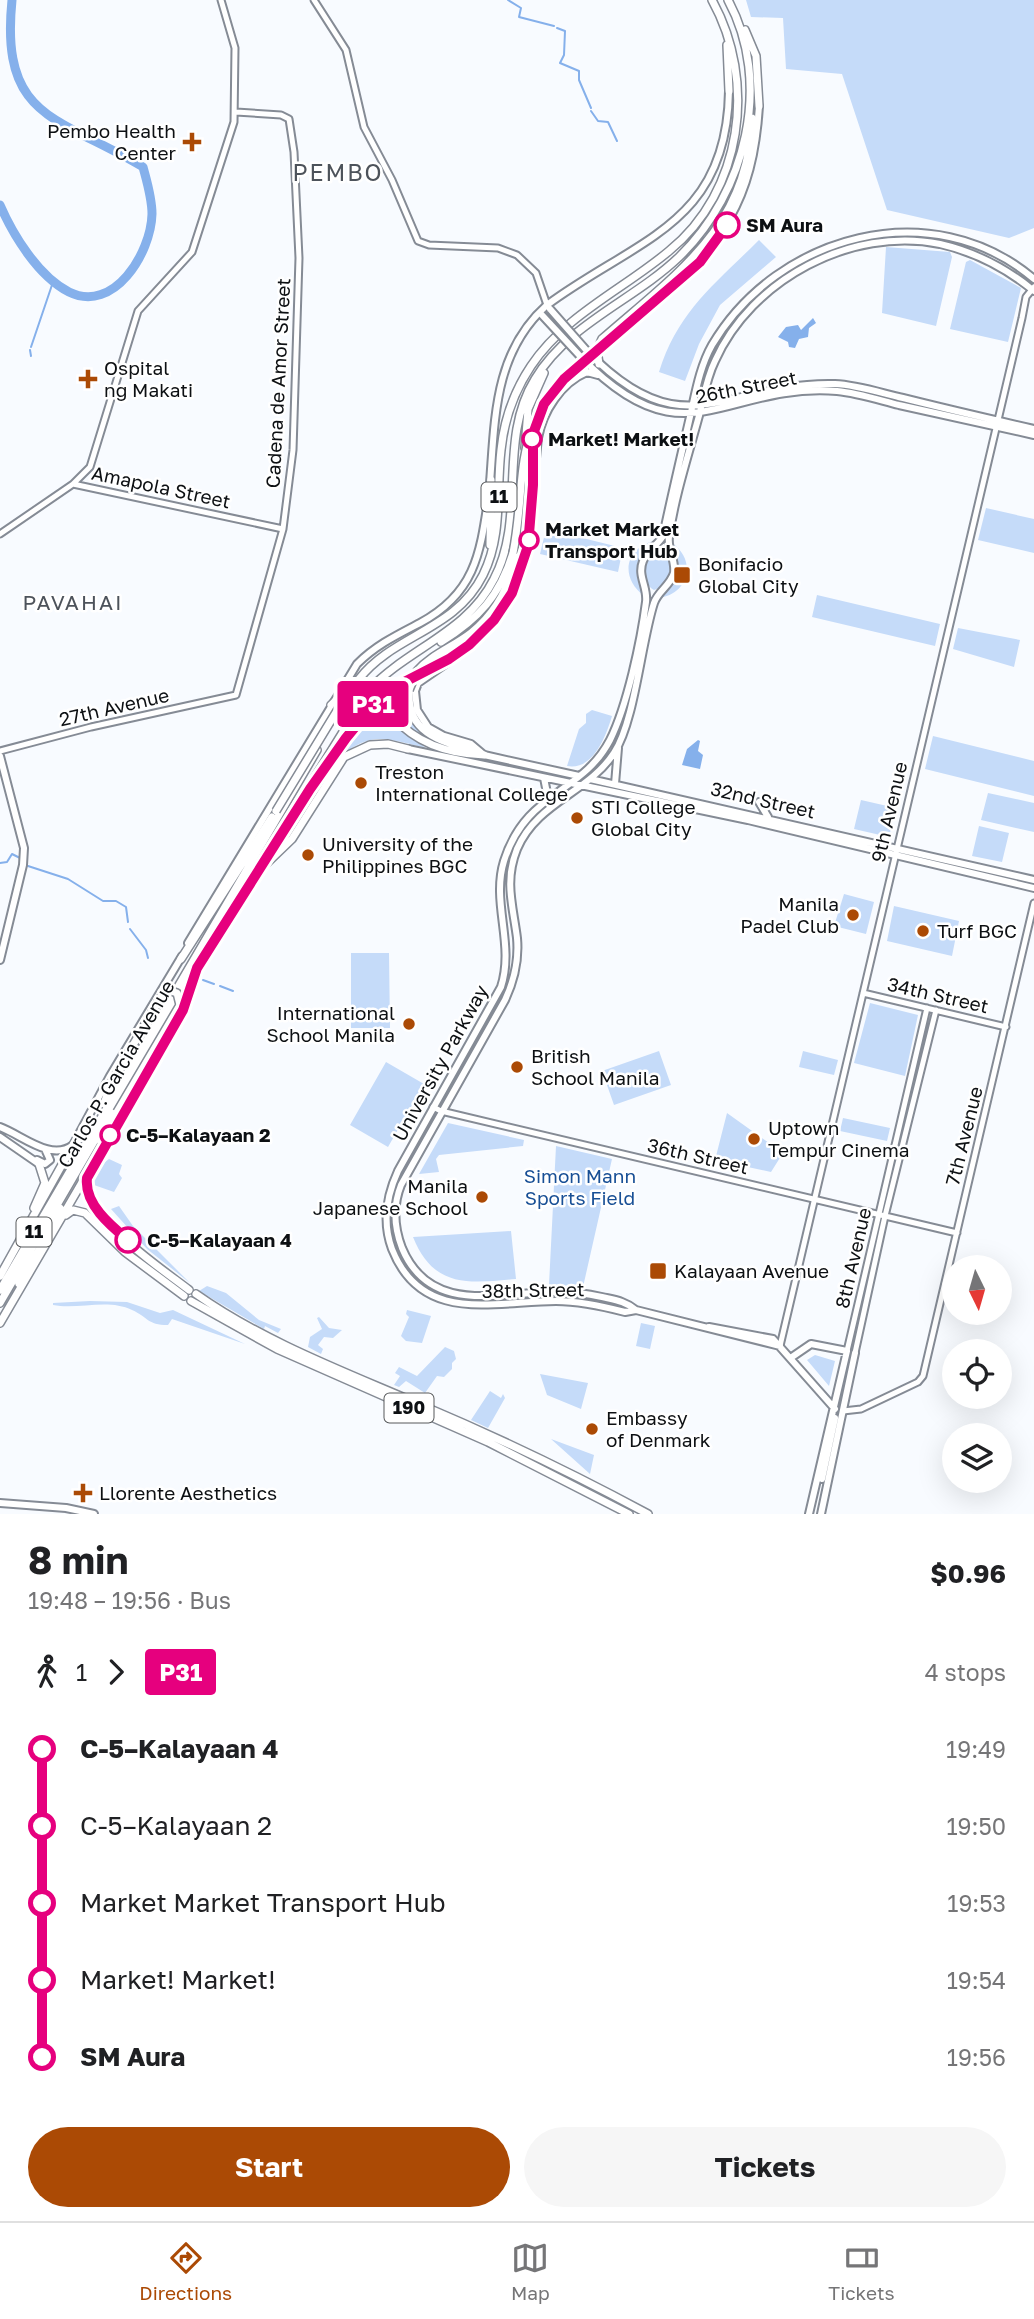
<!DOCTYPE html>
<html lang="en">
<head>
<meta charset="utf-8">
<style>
	:root { --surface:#fff; --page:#f6f6f6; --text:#202124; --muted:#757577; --line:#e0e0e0; --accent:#ab4a05 }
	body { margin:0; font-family:"Golos Text",sans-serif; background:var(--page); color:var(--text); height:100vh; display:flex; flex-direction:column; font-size:26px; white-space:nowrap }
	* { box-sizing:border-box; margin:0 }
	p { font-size:23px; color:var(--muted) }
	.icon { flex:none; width:38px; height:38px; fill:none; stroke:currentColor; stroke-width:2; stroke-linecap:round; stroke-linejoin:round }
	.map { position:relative; height:1514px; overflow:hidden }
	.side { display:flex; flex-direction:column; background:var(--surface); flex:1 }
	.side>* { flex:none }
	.badge { padding:0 14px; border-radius:5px; font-size:24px; line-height:46px }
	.needle { width:46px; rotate:175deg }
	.tools { position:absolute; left:942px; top:1255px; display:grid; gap:14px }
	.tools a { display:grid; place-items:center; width:70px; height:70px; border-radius:50%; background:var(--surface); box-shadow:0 7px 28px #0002; font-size:35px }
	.map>.badge { position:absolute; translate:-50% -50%; box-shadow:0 0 0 4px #fff }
	.legs { display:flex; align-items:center; gap:10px; height:77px; padding:0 28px; font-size:23px }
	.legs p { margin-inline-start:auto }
	.summary { display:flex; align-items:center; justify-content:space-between; height:119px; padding:0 28px }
	h1 { font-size:38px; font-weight:700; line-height:52px }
	.primary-button { display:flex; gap:14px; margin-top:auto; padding:14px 28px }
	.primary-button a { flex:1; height:80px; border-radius:42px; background:var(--accent); color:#fff; font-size:28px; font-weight:700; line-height:80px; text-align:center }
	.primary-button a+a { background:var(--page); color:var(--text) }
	ul { padding:0 28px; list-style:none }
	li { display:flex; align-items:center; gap:24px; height:77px; font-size:26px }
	li i { display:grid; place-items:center; width:10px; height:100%; margin:0 9px; background:currentColor }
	li i::after { content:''; width:18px; height:18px; margin:-9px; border:5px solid; border-radius:50%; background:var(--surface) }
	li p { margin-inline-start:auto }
	li:first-child i { background:linear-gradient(#0000 50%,currentColor 0) }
	li:last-child i { background:linear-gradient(currentColor 50%,#0000 0) }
	.dock { display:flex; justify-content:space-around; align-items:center; height:98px; border-top:2px solid var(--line); background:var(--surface); font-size:19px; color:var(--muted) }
	.dock a { display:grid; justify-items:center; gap:4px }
	.dock .current { color:var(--accent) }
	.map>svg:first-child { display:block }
	.green { fill:#c5dbf9 }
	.water { fill:#85b0eb }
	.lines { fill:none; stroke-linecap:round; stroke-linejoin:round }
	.stream { stroke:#85b0eb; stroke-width:2 }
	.river { stroke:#85b0eb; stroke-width:9 }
	.secondary-tunnel { stroke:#d5d8dc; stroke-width:6; stroke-dasharray:6 3; stroke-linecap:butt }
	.tertiary-casing { stroke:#858b95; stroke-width:9 }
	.secondary-casing { stroke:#858b95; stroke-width:10 }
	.primary-casing { stroke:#858b95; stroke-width:10 }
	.tertiary { stroke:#fff; stroke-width:5 }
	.secondary { stroke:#fff; stroke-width:6 }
	.primary { stroke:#fff; stroke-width:7 }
	.secondary-bridge-casing { stroke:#858b95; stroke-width:10; stroke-linecap:butt }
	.primary-bridge-casing { stroke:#858b95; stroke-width:10; stroke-linecap:butt }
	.secondary-bridge { stroke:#fff; stroke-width:6 }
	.primary-bridge { stroke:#fff; stroke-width:7 }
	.line-1-casing { stroke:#fff; stroke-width:16 }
	.line-1 { stroke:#e6007e; stroke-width:10 }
	.poi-dot { fill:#ab4a05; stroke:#fff; stroke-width:2.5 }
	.stop-1-dot { fill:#fff; stroke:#e6007e; stroke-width:3.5 }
	.labels { text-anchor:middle; stroke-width:5; stroke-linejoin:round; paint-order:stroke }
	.shield { fill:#fff; stroke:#56585a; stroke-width:2 }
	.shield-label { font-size:18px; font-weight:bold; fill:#0d1013 }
	.poi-label { font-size:19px; fill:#0d1013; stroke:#fff; text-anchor:start }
	.stop-label { font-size:19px; font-weight:bold; fill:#0d1013; stroke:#fff; text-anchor:start }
	.street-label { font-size:19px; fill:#0d1013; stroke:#fff }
	.park-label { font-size:19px; fill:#184f95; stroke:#fff }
	.neighbourhood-label { font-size:21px; letter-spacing:2px; fill:#4d535b; stroke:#fff }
	.quarter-label { font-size:23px; letter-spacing:2px; fill:#4d535b; stroke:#fff }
</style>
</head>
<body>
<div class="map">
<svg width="1034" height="1514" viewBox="0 0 1034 1514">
	<rect width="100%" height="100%" fill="#f8fbff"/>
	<path class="green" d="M746 0H1034V228L1009 238 887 210 842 74 786 69 783 18 751 17Z
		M759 240 776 257 720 305 699 344 685 381 659 372C678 311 715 284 759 240Z
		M886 247 950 252 952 257 936 326 882 313Z
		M970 260 1021 288 1008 342 950 329 966 262Z
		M986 508 1034 519V553L978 540Z
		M546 529 623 548 618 572 540 554Z
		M659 540C635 552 632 574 644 596 618 576 626 545 659 540Z
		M672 543C698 561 688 596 657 598 681 586 681 565 672 543Z
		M663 548 668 552C672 567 672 585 654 590 637 580 644 551 663 548Z
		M817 595 940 624 935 646 812 617Z
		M958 628 1020 640 1014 667 953 649Z
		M430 672 412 689 405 691C403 719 419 733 442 745L417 736 387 706 383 710 402 731 426 748C412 745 397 740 383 739 336 737 315 798 293 831L288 829 335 756 385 693Z
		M592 710 612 716C606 736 593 771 567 766L579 729 586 723V714Z
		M933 736 1034 761V796L925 769Z
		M988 793 1034 803V832L981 820Z
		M861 800 896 808 889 837 854 829Z
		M979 826 1009 833 1002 862 972 856Z
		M844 894 874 902 866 934 834 926Z
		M894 906 959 921 952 956 887 941Z
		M351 953H389L390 1028H351Z
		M870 1003 918 1015 905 1076 854 1063Z
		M659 1051 671 1085 614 1105 602 1071Z
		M803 1051 838 1060 834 1075 799 1067Z
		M386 1062 424 1084 388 1147 350 1125Z
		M727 1113 783 1153 771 1172 715 1160Z
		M843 1118 890 1128 887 1141 840 1131Z
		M448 1123 524 1140 523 1146 439 1155 436 1159 439 1172 419 1174Z
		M556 1146 612 1159 583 1287 549 1285Z
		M109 1159 122 1165 119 1174 122 1178 114 1192 94 1185C92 1172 100 1166 109 1159Z
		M119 1206 133 1226 190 1283 147 1249 111 1209Z
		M511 1231 516 1279C469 1283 434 1289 413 1237Z
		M207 1286 226 1293 259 1320 281 1329 278 1333 265 1326 264 1329 199 1291Z
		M90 1301 127 1302 160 1313 173 1310 245 1344 172 1319 168 1325C147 1325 148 1317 132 1310 108 1298 78 1310 53 1305V1303Z
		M407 1310 431 1316 422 1343 406 1341 401 1336 409 1317 406 1314Z
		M319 1317 329 1328 342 1330 333 1338 324 1337 318 1345 323 1349 321 1354 308 1347 310 1337 322 1329 317 1318Z
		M641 1323 655 1326 650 1349 636 1346Z
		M445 1347 454 1351 456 1359 452 1363V1369L444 1377 437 1376 425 1393 406 1381 399 1387 394 1385 400 1376 395 1373 399 1367 417 1376Z
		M815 1355 835 1361 829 1386 807 1360Z
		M540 1374 588 1383 581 1409 547 1395Z
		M490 1391 501 1398 503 1394 505 1398 488 1428 471 1420Z
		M551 1439 594 1455 590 1474Z"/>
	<path class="water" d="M813 318 816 323 809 328 808 337 799 339 795 348 789 347 788 342 778 337 786 327 798 325 801 330Z
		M698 740 700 741 698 751 703 755 700 769 682 765 687 749Z"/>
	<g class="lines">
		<path class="stream" d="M508 0 521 8 519 17 554 26
			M557 28 565 31 564 55 560 63 579 71V80L591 108
			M591 111 598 121 608 122 617 141
			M31 347 53 282
			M30 350 31 356
			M0 863 7 862 12 854 20 858
			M28 866 68 879 103 901H116L126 907 128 922
			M130 929 146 950 148 958
			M203 980 214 984
			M220 986 233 991"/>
		<path class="river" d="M0 205C13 235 38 276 69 292 114 314 151 253 152 214 152 198 147 182 143 167 58 116 0 120 12 0"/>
		<path class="secondary-tunnel" d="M597 352 651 306"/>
		<defs>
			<path id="tertiary" d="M314 0 346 50 364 127 392 180 418 241 429 245 498 248 517 255 536 273 547 305
				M73 484 283 529
				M0 534 73 484 90 467 138 311 192 252 234 122 235 48 221 0
				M0 751 91 727 236 695 283 529 293 450 299 258 294 152 289 119 281 115 236 112
				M863 993 1006 1027
				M433 1107 441 1111 957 1233
				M780 1346 1022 318 1026 297 1034 287
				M847 1351 927 1008
				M855 1353 885 1216 936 1010
				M843 1411 861 1409 918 1382 923 1376 1034 903"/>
			<path id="secondary" d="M651 306C722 244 753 202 759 106
				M587 351C685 452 725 381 835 384 858 385 881 393 903 398 947 409 990 419 1034 429
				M581 357C685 465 724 382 837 391 858 393 879 400 899 405 944 415 989 425 1034 435
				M532 469 533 435
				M490 483C495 418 494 352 547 305 636 239 727 225 729 91
				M466 647C539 581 528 527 538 438 543 411 561 383 587 372L598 375
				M447 663 418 683 415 691 417 710 428 727 444 736 471 744 484 755 579 776
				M408 749 748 820 1034 888
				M0 756 24 848 23 865 0 960
				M544 778 548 798
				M590 779 1034 880
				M615 784 618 748
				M759 802 768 817
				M188 943 357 664C376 645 397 635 420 623 474 594 480 555 488 501
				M0 1127C22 1135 51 1162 73 1145L110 1076 182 956
				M0 1137 39 1164
				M37 1160 45 1164 50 1160 45 1149
				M636 1310C625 1301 615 1300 602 1297 584 1293 566 1291 548 1292 494 1294 429 1313 402 1248 394 1227 393 1205 401 1185L505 1000C514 981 519 960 517 938 513 906 504 881 517 849 537 802 588 793 614 753 635 721 641 643 654 603 658 591 670 586 674 573 676 560 667 549 669 537 675 495 689 453 700 412 704 395 707 377 715 361 751 280 851 226 940 244 975 252 1006 268 1034 291
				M709 1327 773 1339 835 1409
				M780 1346 636 1310 625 1312C602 1306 580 1301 556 1301 495 1301 422 1325 392 1249 382 1222 386 1197 398 1171L501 987C515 944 491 903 504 861 526 791 582 794 610 740 627 706 641 641 646 602 648 587 637 576 643 561 647 550 657 546 663 536 671 498 680 460 689 421 695 396 699 368 712 345 777 235 932 192 1034 279
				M792 1357 811 1344 847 1351 809 1514
				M822 1479 835 1418
				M0 1503 66 1508 94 1514
				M821 1514 855 1353"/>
			<path id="primary" d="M745 30 756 56 759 106
				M727 45 729 91
				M599 364 597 350 602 339C676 274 749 227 752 118
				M563 378 584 361
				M525 448 528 409 544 373
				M490 545 491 480
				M441 642C479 619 500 595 513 553
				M417 671C432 654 453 647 471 633 517 596 522 540 524 485
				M409 690C406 735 444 742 479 752
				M331 705 354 683
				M343 706C348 698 353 687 359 679 394 634 455 631 483 575 503 535 496 492 501 450 504 420 515 390 531 366 565 315 624 289 669 251 743 191 757 81 712 0
				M393 717C417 744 449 754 484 755
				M343 743 383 693 449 659 469 644
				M267 863 292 839 344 757 370 745 388 744 408 749
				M181 959 272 817
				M104 1104 110 1085
				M101 1142 117 1112
				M87 1179C82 1216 162 1269 189 1290
				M34 1208 45 1183 39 1164
				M66 1215 73 1210 85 1213 125 1252 184 1296
				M0 1276 73 1145 92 1126
				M19 1284 49 1233 60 1208
				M0 1290 317 750
				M196 1294C264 1342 345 1372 421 1405 499 1438 574 1474 648 1514
				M191 1301 277 1349 488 1442 629 1514
				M0 1303 166 1018 369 690C408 648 467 633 494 579 527 517 497 440 535 379 569 323 633 301 679 257 746 192 773 83 728 0
				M0 1323 183 1009 197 972"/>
		</defs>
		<use href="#tertiary" class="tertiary-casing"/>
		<use href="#secondary" class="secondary-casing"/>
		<use href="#primary" class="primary-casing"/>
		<use href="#tertiary" class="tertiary"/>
		<use href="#secondary" class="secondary"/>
		<use href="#primary" class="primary"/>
		<defs>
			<path id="secondary-bridge" d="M550 309 587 351
				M542 315 580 356"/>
			<path id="primary-bridge" d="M513 553C527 482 511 440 563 378
				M409 690 417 671
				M276 811 338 709C358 696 378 698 393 717
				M110 1085 162 995 171 991 177 993 180 1005 117 1112"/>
		</defs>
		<use href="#secondary-bridge" class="secondary-bridge-casing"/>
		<use href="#primary-bridge" class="primary-bridge-casing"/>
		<use href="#secondary-bridge" class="secondary-bridge"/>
		<use href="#primary-bridge" class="primary-bridge"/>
	</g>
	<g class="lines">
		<defs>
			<path id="line-1" d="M128 1240C111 1226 84 1204 87 1178L183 1010 197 968 310 789 346 738 383 693 449 659 469 645 494 620 512 593 528 546 533 485V434L544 404 564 379 700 262 727 225"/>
		</defs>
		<use href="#line-1" class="line-1-casing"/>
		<use href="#line-1" class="line-1"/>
	</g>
	<g class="poi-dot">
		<path d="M188.5 131.5h7v7h7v7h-7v7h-7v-7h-7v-7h7z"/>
		<path d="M84.5 368.5h7v7h7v7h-7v7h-7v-7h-7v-7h7z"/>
		<rect x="673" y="566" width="18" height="18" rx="3.5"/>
		<circle cx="361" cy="783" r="7"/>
		<circle cx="577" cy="818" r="7"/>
		<circle cx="308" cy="855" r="7"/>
		<circle cx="853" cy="915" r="7"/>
		<circle cx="923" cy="931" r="7"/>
		<circle cx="409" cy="1024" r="7"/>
		<circle cx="517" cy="1067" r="7"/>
		<circle cx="754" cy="1139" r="7"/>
		<circle cx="482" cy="1197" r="7"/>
		<rect x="649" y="1262" width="18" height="18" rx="3.5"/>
		<circle cx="592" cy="1429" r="7"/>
		<path d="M79.5 1482.5h7v7h7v7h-7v7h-7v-7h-7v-7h7z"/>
	</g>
	<g class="stop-1-dot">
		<circle cx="727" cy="225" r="12"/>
		<circle cx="532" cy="439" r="9"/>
		<circle cx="529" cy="540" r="9"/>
		<circle cx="110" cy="1135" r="9"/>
		<circle cx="128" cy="1240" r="12"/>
	</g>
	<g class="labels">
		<g class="shield">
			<rect x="481.5" y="482.5" width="35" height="29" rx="5"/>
			<rect x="16.5" y="1217.5" width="35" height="29" rx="5"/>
			<rect x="384.5" y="1393.5" width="49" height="29" rx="5"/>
		</g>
		<g class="shield-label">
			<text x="499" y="503">11</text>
			<text x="34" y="1238">11</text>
			<text x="409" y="1414">190</text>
		</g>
		<g class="poi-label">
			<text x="176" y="138" text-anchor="end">Pembo Health<tspan x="176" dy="22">Center</tspan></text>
			<text x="104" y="375">Ospital<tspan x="104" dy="22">ng Makati</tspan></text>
			<text x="698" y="571">Bonifacio<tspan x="698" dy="22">Global City</tspan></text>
			<text x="375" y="779">Treston<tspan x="375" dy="22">International College</tspan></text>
			<text x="591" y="814">STI College<tspan x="591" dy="22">Global City</tspan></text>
			<text x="322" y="851">University of the<tspan x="322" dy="22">Philippines BGC</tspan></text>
			<text x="839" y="911" text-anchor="end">Manila<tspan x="839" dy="22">Padel Club</tspan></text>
			<text x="937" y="938">Turf BGC</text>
			<text x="395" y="1020" text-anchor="end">International<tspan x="395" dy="22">School Manila</tspan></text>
			<text x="531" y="1063">British<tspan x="531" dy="22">School Manila</tspan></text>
			<text x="768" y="1135">Uptown<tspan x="768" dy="22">Tempur Cinema</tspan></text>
			<text x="468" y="1193" text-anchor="end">Manila<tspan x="468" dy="22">Japanese School</tspan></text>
			<text x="674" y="1278">Kalayaan Avenue</text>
			<text x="606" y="1425">Embassy<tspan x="606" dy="22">of Denmark</tspan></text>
			<text x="99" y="1500">Llorente Aesthetics</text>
		</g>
		<g class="stop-label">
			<text x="746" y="232">SM Aura</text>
			<text x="548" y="446">Market! Market!</text>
			<text x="545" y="536">Market Market<tspan x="545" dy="22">Transport Hub</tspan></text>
			<text x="126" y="1142">C-5–Kalayaan 2</text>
			<text x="147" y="1247">C-5–Kalayaan 4</text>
		</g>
		<g class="street-label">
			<text transform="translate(278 383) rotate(-87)" y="7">Cadena de Amor Street</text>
			<text transform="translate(746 387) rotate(-11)" y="7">26th Street</text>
			<text transform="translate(161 487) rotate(12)" y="7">Amapola Street</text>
			<text transform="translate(114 707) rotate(-13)" y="7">27th Avenue</text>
			<text transform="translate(763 800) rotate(13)" y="7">32nd Street</text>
			<text transform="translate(889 812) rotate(-77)" y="7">9th Avenue</text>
			<text transform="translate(938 995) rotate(13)" y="7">34th Street</text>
			<text transform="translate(440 1063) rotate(-61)" y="7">University Parkway</text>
			<text transform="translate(116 1074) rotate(-60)" y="7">Carlos P. Garcia Avenue</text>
			<text transform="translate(964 1136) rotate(-76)" y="7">7th Avenue</text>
			<text transform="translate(698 1156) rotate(13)" y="7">36th Street</text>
			<text transform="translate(853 1258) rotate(-77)" y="7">8th Avenue</text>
			<text transform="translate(533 1290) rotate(-1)" y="7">38th Street</text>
		</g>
		<g class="park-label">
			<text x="580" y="1183">Simon Mann<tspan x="580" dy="22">Sports Field</tspan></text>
		</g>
		<g class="neighbourhood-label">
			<text x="73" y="610">PAVAHAI</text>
		</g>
		<g class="quarter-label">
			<text x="338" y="181">PEMBO</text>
		</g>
	</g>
</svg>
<div class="tools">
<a><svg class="needle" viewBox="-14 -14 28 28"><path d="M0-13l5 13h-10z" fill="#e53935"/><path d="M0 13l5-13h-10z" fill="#757577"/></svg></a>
<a><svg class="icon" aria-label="locate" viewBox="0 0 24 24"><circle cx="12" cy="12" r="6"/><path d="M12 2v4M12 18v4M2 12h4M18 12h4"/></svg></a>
<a><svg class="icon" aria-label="layers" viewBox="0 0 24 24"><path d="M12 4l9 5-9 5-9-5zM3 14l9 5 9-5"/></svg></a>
</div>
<b class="badge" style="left:373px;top:704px;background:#e6007e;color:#fff">P31</b>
</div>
<section class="side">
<div class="summary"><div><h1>8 min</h1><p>19:48 – 19:56 · Bus</p></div><b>$0.96</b></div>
<div class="legs"><svg class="icon" aria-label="walk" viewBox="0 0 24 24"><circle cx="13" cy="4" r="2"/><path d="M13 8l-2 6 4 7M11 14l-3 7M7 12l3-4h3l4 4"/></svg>1<svg class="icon" aria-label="forward" viewBox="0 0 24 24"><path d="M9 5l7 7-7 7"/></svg><b class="badge" style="background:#e6007e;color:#fff">P31</b><p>4 stops</p></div>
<ul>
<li><i style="color:#e6007e"></i><b>C-5–Kalayaan 4</b><p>19:49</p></li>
<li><i style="color:#e6007e"></i><span>C-5–Kalayaan 2</span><p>19:50</p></li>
<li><i style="color:#e6007e"></i><span>Market Market Transport Hub</span><p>19:53</p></li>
<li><i style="color:#e6007e"></i><span>Market! Market!</span><p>19:54</p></li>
<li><i style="color:#e6007e"></i><b>SM Aura</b><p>19:56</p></li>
</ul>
<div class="primary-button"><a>Start</a><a>Tickets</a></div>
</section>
<nav class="dock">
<a class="current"><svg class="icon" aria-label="directions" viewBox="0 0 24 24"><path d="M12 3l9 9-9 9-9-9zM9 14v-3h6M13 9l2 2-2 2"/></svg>Directions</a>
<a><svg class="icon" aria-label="map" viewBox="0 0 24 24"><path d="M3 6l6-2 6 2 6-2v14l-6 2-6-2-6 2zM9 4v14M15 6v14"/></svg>Map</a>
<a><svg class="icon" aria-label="tickets" viewBox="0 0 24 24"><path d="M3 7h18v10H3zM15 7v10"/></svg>Tickets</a>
</nav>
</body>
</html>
